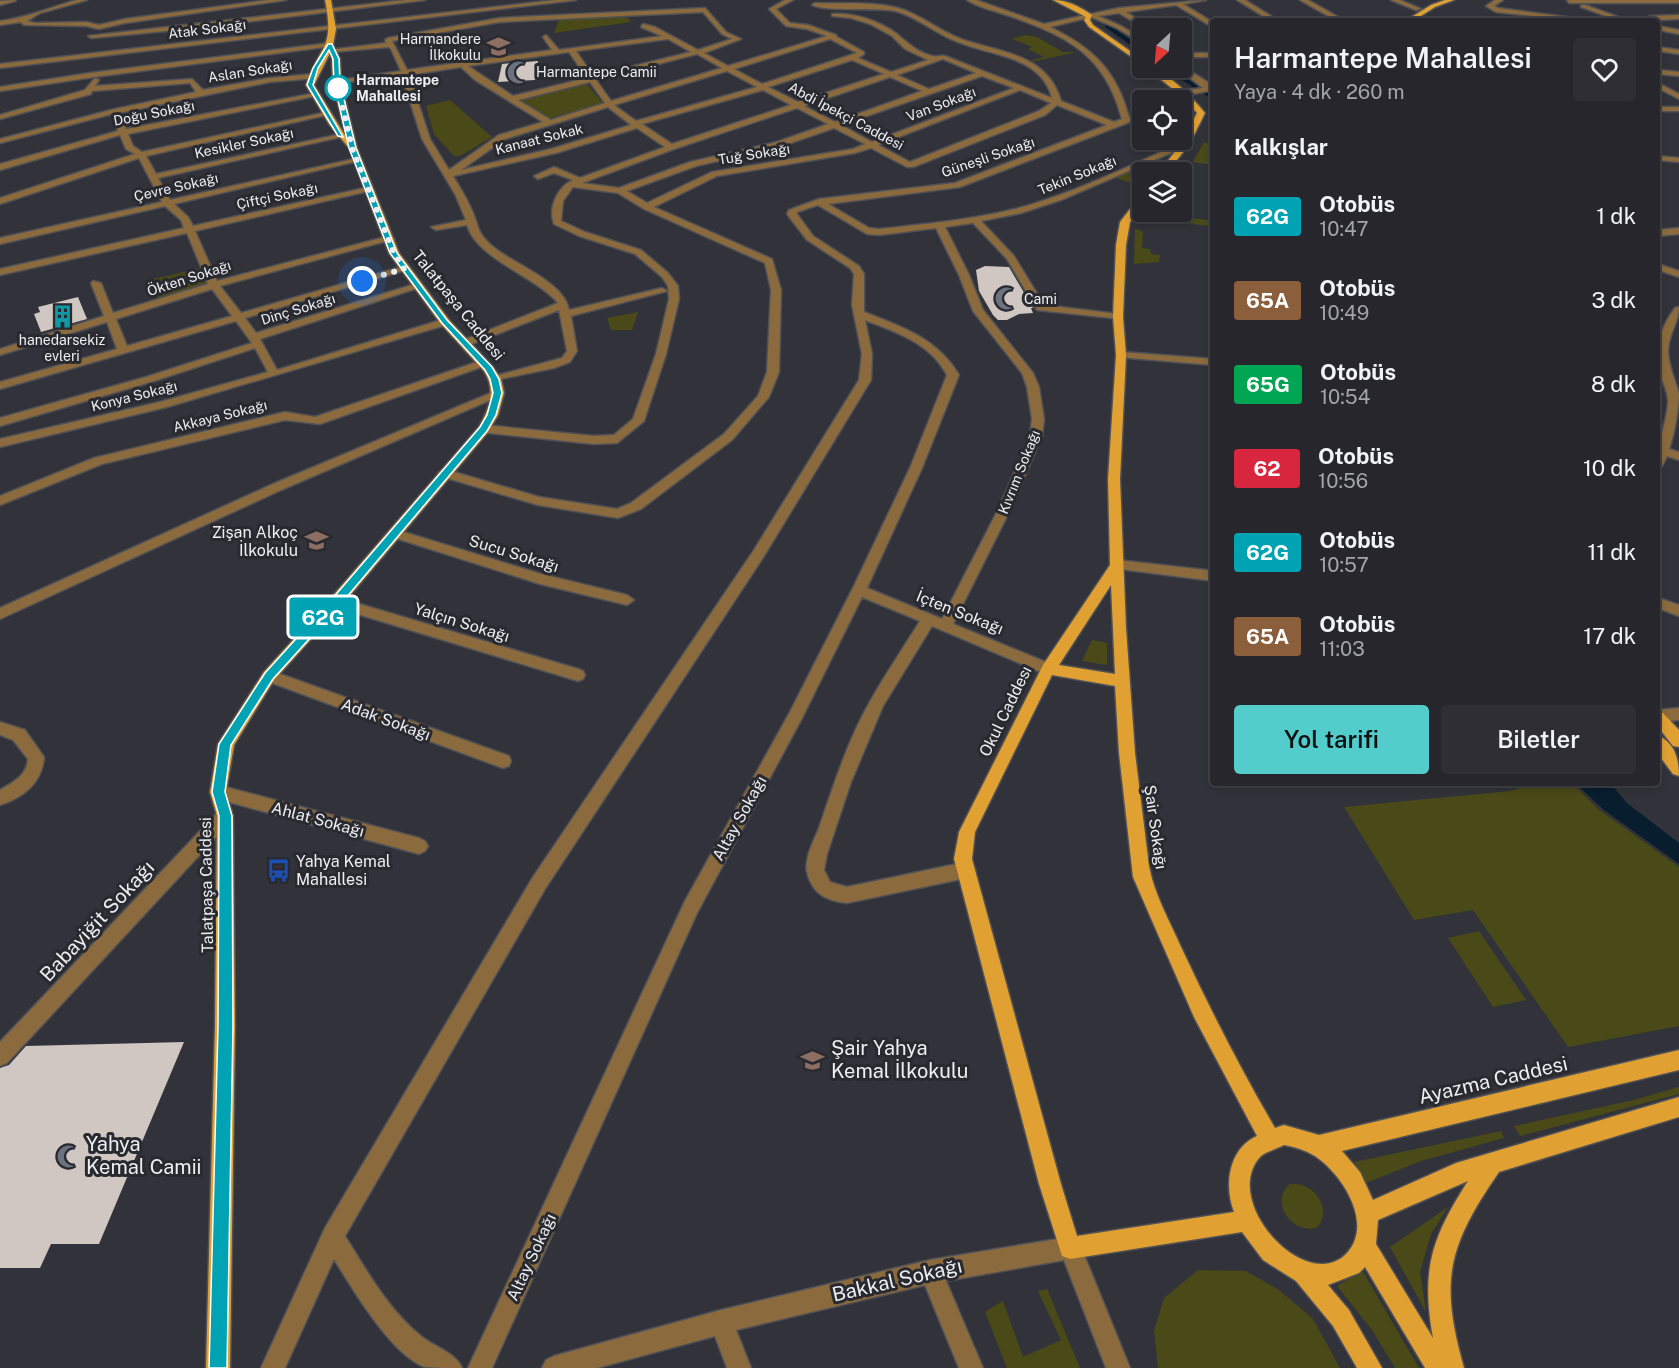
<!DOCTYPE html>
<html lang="tr">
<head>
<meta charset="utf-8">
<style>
	:root { --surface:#26262c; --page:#2e2e34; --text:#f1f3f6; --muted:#a4a5a9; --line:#424348; --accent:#53cdcb }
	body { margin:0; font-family:"Public Sans",sans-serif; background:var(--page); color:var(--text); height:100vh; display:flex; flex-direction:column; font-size:22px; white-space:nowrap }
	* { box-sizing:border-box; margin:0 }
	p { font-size:20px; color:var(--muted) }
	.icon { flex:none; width:33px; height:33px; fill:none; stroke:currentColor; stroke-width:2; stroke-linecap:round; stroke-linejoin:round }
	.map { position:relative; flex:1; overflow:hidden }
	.sheet { position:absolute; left:1210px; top:18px; width:450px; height:768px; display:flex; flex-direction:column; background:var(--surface); border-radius:6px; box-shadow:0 3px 9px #0003,0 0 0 2px var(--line) }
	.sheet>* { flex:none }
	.badge { padding:0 12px; border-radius:4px; font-size:21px; line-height:39px }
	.needle { width:39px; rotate:206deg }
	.tools { position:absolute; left:1132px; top:18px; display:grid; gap:12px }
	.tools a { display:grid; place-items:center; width:60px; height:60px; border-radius:6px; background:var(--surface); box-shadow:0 3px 9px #0003,0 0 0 2px var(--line); font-size:30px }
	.you { position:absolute; width:30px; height:30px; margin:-15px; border:4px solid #fff; border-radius:50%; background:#1a73e8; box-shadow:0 0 0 9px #1a73e833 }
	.map>.badge { position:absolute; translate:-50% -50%; box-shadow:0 0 0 3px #fff }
	h2 { padding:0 24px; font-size:22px; line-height:54px }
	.round { display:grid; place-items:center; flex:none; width:63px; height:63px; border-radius:6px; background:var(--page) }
	.head { display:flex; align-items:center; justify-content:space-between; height:102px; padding:0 24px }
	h1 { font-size:28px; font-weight:600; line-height:45px }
	.button { display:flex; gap:12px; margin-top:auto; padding:12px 24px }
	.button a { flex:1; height:69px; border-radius:6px; background:var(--accent); color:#111; font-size:24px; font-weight:600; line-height:69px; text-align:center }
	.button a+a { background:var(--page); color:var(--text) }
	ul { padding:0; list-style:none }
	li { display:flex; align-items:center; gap:18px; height:84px; padding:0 24px }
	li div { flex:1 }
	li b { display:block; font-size:22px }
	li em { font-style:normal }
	li .badge { min-width:66px; font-weight:700; text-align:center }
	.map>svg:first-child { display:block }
	.green { fill:#494a17 }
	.water { fill:#081d2e }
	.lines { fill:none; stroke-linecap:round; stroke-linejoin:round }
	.stream { stroke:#081d2e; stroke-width:4 }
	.building { fill:#d0c6c2 }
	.minor-casing { stroke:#505157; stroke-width:3 }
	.major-casing { stroke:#505157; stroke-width:3 }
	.minor { fill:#8b6b3d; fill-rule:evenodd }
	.major { fill:#e0a032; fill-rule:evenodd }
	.line { fill:#00a3b4; stroke:#fff; stroke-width:1.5 }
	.walk { stroke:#edeef2; stroke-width:6; stroke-dasharray:0 10.8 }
	.stop-dot { fill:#fff; stroke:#00a3b4; stroke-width:3 }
	.labels { text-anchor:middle; stroke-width:6; stroke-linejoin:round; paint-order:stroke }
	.far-street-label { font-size:14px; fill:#edeef2; stroke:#292930 }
	.far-poi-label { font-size:14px; fill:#edeef2; stroke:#292930; text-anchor:start }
	.far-stop-label { font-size:14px; font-weight:bold; fill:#edeef2; stroke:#292930; text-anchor:start }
	.street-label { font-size:16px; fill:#edeef2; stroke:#292930 }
	.poi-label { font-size:16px; fill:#edeef2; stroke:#292930; text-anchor:end }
	.near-street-label { font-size:20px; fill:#edeef2; stroke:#292930 }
	.near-poi-label { font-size:20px; fill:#edeef2; stroke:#292930; text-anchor:start }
</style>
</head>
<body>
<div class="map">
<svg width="1679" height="1368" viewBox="0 0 1679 1368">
	<rect width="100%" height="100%" fill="#32333a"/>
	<path class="green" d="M625 14 631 22 554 33 560 17 582 19Z
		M1025 35 1037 37 1063 52H1077L1031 62 1029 61 1044 57 1028 49 1032 47 1012 39Z
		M584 81 603 103 548 119 517 97Z
		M450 100 492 137 460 156H454L434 134 426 106Z
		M1204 142 1213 146V165L1193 162Z
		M1159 159 1163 160 1153 172H1143V182L1139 186 1114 177Z
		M1152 212 1213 221V227L1150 217Z
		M1135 228 1143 232 1142 248 1150 249 1151 254 1160 255 1159 262 1134 264Z
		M201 268 209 285 160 301 149 280Z
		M638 312 632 330H611L607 318Z
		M1092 640 1107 643V665L1082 661Z
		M1536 783H1572L1598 809 1679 867V1026L1568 1047 1473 910 1414 920 1344 807 1510 791Z
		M1479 931 1526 1000 1493 1007 1448 938Z
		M1679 1087V1094L1520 1136 1514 1126 1634 1100Z
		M1501 1131 1504 1138 1421 1161 1366 1183 1354 1162Z
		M1290 1184C1313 1181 1333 1208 1318 1227 1294 1237 1268 1202 1290 1184Z
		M1448 1207 1431 1234 1420 1272 1426 1312 1390 1247Z
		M1198 1270 1246 1271 1279 1290 1313 1319 1340 1368H1158L1154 1331 1164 1298Z
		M1362 1270 1419 1368H1395L1372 1330 1337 1286Z
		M1047 1289 1080 1368H1007L985 1312 1003 1301 1023 1357 1061 1340 1038 1291Z"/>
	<path class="water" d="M1575 783H1610L1627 803 1679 843V864L1604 810Z"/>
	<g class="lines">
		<path class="stream" d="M1107 26 1143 51
			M1167 68 1214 98"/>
	</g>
	<path class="building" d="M538 61 535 80 498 82 502 64Z
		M985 266 1009 267 1033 308H1031L1033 313 1019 314 1007 320H998L993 315 979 291 976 270Z
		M78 297 87 319 41 332 34 314 40 312 38 307Z
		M184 1042 99 1244H51L40 1268H0V1068L9 1065 26 1046Z"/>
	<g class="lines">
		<defs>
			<path id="minor" d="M16 0 15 1 0 5V1Z
				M77 0H87L40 13 27 21 35 23 86 22 99 25 125 19 269 0H286L125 23 99 29 86 26 24 25 21 22 0 25V21C26 18 51 7 77 0Z
				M406 0H425L198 28 91 38 88 36Z
				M556 0H576L0 68V64Z
				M785 0H793L776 9 790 23 808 25 836 35 837 37 864 52V54L858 58 891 72 928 60 905 49 892 36 870 24 851 18 832 16V14C853 12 880 21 897 34 909 44 917 52 932 56 937 57 941 55 945 56L1052 98C1041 54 987 56 953 40 934 32 915 16 895 11 874 7 825 12 812 5L815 3C842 4 872 1 898 8 920 14 939 31 961 39 1000 53 1047 53 1061 101L1114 122 1122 119C1105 55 1069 37 1010 16 996 11 979 8 967 0H976L1044 24 1119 8 1206 0 1183 4 1214 23V28L1176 5 1126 12 1151 28H1144L1119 13 1098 16 1121 26 1143 39V44L1117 28 1091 17 1050 27C1093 48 1116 70 1129 117L1143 112V117L960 187 828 204 869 228 879 229C924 224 971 220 1015 209 1073 194 1128 166 1182 143L1189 145 1061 200 1021 213 981 221 1014 256 1044 305 1118 314 1123 317 1122 319 1037 310 1007 259 973 223 945 227 969 275 983 310 1033 373 1039 387 1044 419 1042 436 1010 510 953 624 1053 665 1055 669 1053 673H1043L932 626 883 706 851 782 827 854 824 870 830 882 847 887 966 862 972 864 975 870 972 876 966 878 847 903C827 901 812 894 807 872 804 859 814 840 819 828 833 787 849 737 871 700 886 673 904 647 920 621L862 597 801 720 697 913 492 1368H468L685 901 790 712 854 586 910 468 947 375C930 343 898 333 865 320L872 354 871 380 764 556 545 889 345 1236C367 1271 389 1311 422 1337 435 1347 456 1353 462 1368 451 1368 435 1368 425 1367 392 1356 352 1288 334 1259L285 1368H261L325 1228 533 877 754 550 859 380 862 354 852 305 854 274 850 268 807 240 787 214 789 210 819 199 955 183 1107 125 1057 105 1045 115 913 167H907L871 148 855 153 717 176 654 207 772 259 781 290 779 372 769 397 732 440 641 509 618 518 538 505 440 476 438 473 444 469 539 497 617 509 631 503 724 434 758 396 767 372 771 290 765 263 644 209 618 193 573 187 563 201 561 221 585 232 641 250 668 273 678 286 679 299 666 354 644 421 617 443 594 444 480 432V426L484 425 594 436 614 435 633 419 656 354 669 299 668 286 662 277 635 254 579 236 554 224C548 208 557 187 573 180L554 173 538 179 534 176 554 167 580 178 665 147 637 128 556 153 453 176C460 188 468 200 473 213 480 230 477 232 491 245 512 264 564 281 569 310L662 288 667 291 571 316 577 351 570 362 554 368 491 381V377L562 358 567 351 559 310 469 345H461V341L558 303C536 277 476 258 467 225L436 230 431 227 466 220 455 194 422 139 402 76 338 83 334 81 401 71 391 49 389 47 332 52 329 50 386 43 385 40 388 38 500 18 705 8 726 32 741 39 704 53 728 66 827 36 807 29 786 26 769 9ZM703 12 722 34 732 39 698 50 655 27 643 24 641 27 662 36 559 50 546 35 543 37 552 50 407 70 392 41 500 22ZM668 39 691 52 593 76 576 51ZM830 39 857 53 762 84 734 69ZM569 52 587 78 513 96 468 66ZM697 54 722 68 611 101 596 80ZM943 59 976 73 929 89 897 75ZM852 60 884 74 798 102 768 87ZM461 67 475 80 543 122 499 135 449 170 430 139 409 75ZM727 71 757 87 636 121 614 105ZM982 76 1014 88 872 142 841 125ZM890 77 922 91 835 122 804 106ZM590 82 605 103 551 120 518 100ZM763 90 791 105 672 144 642 124ZM1020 90 1051 103 1039 111 910 162 878 145ZM608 107 631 125 551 149 461 170 505 139ZM797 108 828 124 777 142 690 162 619 188 582 183 674 149ZM834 128 865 144 853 149 712 172 647 203 627 191 696 166 782 146ZM818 205 867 234 879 235 936 228 959 275 973 311 1022 373 1027 387 1032 419 1030 436 998 510 942 619 867 588 922 468 959 375C937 338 902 327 864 312V274L859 266 813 236 797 214V212Z
				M1237 0H1245L1279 21H1271Z
				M1300 0H1308L1345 21H1337Z
				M1391 0H1400L1421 9 1416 10Z
				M1495 0H1503L1494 6 1498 8 1597 21H1577L1496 12 1486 6Z
				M1567 0H1679V3H1569Z
				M1581 5H1585L1629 21H1620L1581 7Z
				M1679 15V19L1639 21 1651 16Z
				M1658 26 1679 30V34L1658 30Z
				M330 43 332 46 94 77 0 91V87L90 73Z
				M1658 47 1679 50V54L1658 51Z
				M1182 53H1214V57H1182Z
				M1182 66 1214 86V90L1192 94 1179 100H1171L1187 90 1203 88 1177 68Z
				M1658 70 1679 72V76L1658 74Z
				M313 74 316 78 270 82 119 113 126 129 316 93 320 95 128 134 133 146 142 152 327 112 331 114 146 156 156 174 341 134 345 136 158 178 170 200 358 158 362 160 174 204 188 217 193 226 369 187 373 190 195 231 217 281 389 236 394 239 220 286 241 313 401 267 409 269 245 318 256 333 415 284 424 286 260 339 277 370 441 320H449V324L167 407 0 447V439L160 402 268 372 255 348 154 381 0 426V418L146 377 252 343 236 321 0 389V382L117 349 107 322 0 355V349L104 316 91 283 93 281 101 283 113 313 208 284 187 233 0 275V269L184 228 181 220 165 206 0 244V238L162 202 139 158 0 204V198L135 154 126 149 120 135 0 170V164L118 131 112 114 0 143V139L115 109 196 92 190 83 92 91 91 94 0 119V115L85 90 95 78 99 80 95 86 192 79 203 90 270 78ZM212 289 232 316 127 346 116 319Z
				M1658 83 1679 94V99L1658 88Z
				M1658 107H1679V111H1658Z
				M1658 156 1679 158V162L1658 160Z
				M1679 228V234L1658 236V230Z
				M1658 264 1679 271V277L1658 270Z
				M1679 307C1679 323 1668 334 1668 351 1668 366 1676 382 1679 394 1679 408 1674 436 1669 449L1679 452V460L1667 456 1662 466 1658 467C1656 446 1666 425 1668 404 1669 395 1664 385 1661 377 1654 350 1659 330 1675 308Z
				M1121 352 1214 359V365L1117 357V353Z
				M483 360 488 363 487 365 320 424 285 420 102 464 0 505V496L94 458 285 412 315 417Z
				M498 390 504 393 502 395 281 490 0 619V608L273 484Z
				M394 529 541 574 627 595 634 600 627 605 540 584 389 536 387 533Z
				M1117 560 1214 571V581L1112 568 1110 565Z
				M336 597 578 669 583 671 585 675 583 679 578 681 331 606 329 602 331 598Z
				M1658 598 1679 605V616L1658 608Z
				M269 670 509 756 511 761 509 766 503 768 264 680 262 676 264 672Z
				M1679 708V720L1658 722V710Z
				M0 722 25 730 44 757C42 783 24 797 0 805V790C14 782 27 775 28 759L13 740 0 735Z
				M218 785 419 838 425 841 428 846 425 851 419 854 218 799 212 797 210 792 212 787Z
				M225 809 231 811 233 816 231 821 7 1063 0 1066V1042L219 811Z
				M1070 1237 1078 1240 1130 1368H1106L1064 1260 946 1281 983 1368H959L925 1285 736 1330 751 1368H727L715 1336 597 1368H542L546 1360 554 1356 721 1310 930 1260Z"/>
			<path id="major" d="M325 0H331L336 29 333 45 340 59 341 83 357 148 399 253 449 320 493 367 501 379 504 393 498 415 488 432 341 606 274 680 234 745 226 792 233 816 235 1026 230 1368H206L215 1026 217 816 210 792 218 744 264 672 331 598 479 427C490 408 496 390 484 371L441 324 389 253 349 148 329 124 306 85C320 44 335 50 325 0ZM330 53 332 59 333 83 346 137 314 85Z
				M1053 0C1068 0 1080 7 1092 15L1090 20 1093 25 1143 60V65L1089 27 1084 20 1086 17Z
				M1445 0H1454L1435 7 1413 21H1405L1431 5Z
				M1146 68C1165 68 1193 98 1205 113L1189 145 1167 172H1159L1181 144 1197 113 1182 96Z
				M1143 195V204L1130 222 1126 245 1123 317 1126 355 1120 479 1126 628 1135 753 1149 866C1154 894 1170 922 1181 947 1210 1009 1241 1070 1275 1128L1284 1125 1319 1135 1679 1050V1070L1342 1151 1360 1172 1373 1200 1456 1163 1679 1097V1117L1499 1172C1448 1246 1439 1280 1464 1368H1425L1365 1267 1359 1273 1328 1285 1349 1310 1382 1368H1357L1333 1326 1296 1281 1263 1260 1242 1232 1070 1259 1062 1256 1039 1184 954 859 959 832 1043 665 1110 565 1108 479 1116 355 1113 317 1116 245 1120 222 1140 196ZM1111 585 1115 674 1059 665ZM1052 675 1115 686 1119 753 1133 877 1194 1017 1257 1136C1228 1149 1224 1186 1234 1212L1077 1236 1061 1184 972 859 975 832ZM1284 1145C1295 1147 1305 1150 1315 1156 1342 1174 1374 1223 1347 1253 1307 1296 1220 1202 1260 1157 1265 1152 1277 1149 1284 1145ZM1468 1181C1431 1239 1421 1270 1433 1338L1376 1244 1378 1220Z
				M1658 711 1663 713 1679 730V747L1673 746 1658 727Z
				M1658 736C1675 742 1679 760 1679 776L1673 774 1658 754Z"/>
		</defs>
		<use href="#minor" class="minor-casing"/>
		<use href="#major" class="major-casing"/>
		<use href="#minor" class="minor"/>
		<use href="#major" class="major"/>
	</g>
	<path class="line" d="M328 44H332L339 59 340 83 356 148 397 253 447 320 492 367 499 379 502 393 496 415 487 431 340 605 273 679 231 745 225 792 232 816 233 1026 227 1368H209L218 1026 219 816 212 792 219 744 265 673 332 599 480 427 487 415 493 393 490 379 485 370 442 323 390 253 349 148 334 83 333 59 329 50 318 68 313 85 343 137 338 136 307 85 313 68Z"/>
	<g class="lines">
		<path class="walk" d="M338 88 335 85 337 83 352 148 394 253 404 269 362 281"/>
	</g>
	<defs>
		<symbol id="school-bare" viewBox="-9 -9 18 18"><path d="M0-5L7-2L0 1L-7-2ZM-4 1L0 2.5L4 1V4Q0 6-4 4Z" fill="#8d6e63" stroke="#292930" stroke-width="2.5" paint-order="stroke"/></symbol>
		<symbol id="mosque-bare" viewBox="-9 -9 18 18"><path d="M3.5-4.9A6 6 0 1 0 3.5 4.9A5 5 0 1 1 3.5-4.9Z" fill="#6b7280" stroke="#292930" stroke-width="2.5" paint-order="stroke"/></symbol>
		<symbol id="building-bare" viewBox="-9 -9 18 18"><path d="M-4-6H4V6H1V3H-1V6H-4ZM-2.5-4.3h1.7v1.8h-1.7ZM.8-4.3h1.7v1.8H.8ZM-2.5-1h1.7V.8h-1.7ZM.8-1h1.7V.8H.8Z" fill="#0f9aa8" stroke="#292930" stroke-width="2.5" paint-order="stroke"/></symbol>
		<symbol id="bus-bare" viewBox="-9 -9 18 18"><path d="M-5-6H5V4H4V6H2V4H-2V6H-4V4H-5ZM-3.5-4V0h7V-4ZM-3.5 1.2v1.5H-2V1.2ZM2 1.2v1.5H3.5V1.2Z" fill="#1a4fb4" stroke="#292930" stroke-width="2.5" paint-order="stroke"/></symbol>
	</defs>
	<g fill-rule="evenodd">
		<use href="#school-bare" x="482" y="30" width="33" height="33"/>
		<use href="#mosque-bare" x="502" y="56" width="33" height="33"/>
		<use href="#mosque-bare" x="990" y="282" width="33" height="33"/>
		<use href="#building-bare" x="46" y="300" width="33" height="33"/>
		<use href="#school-bare" x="300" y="524" width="33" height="33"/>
		<use href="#bus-bare" x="262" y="854" width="33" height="33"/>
		<use href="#school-bare" x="796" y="1044" width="33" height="33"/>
		<use href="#mosque-bare" x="52" y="1140" width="33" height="33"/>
	</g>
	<circle class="stop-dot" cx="338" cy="88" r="12"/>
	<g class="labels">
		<g class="far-street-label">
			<text transform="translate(207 29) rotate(-7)" y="5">Atak Sokağı</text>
			<text transform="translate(250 71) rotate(-9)" y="5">Aslan Sokağı</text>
			<text transform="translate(941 104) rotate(-21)" y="5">Van Sokağı</text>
			<text transform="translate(154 113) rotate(-11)" y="5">Doğu Sokağı</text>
			<text transform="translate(846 116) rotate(28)" y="5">Abdi İpekçi Caddesi</text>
			<text transform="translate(539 139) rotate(-14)" y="5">Kanaat Sokak</text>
			<text transform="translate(244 143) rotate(-12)" y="5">Kesikler Sokağı</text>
			<text transform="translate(754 154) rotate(-9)" y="5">Tuğ Sokağı</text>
			<text transform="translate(988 157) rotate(-19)" y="5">Güneşli Sokağı</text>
			<text transform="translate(1077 175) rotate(-22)" y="5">Tekin Sokağı</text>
			<text transform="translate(176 187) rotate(-13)" y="5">Çevre Sokağı</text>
			<text transform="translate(277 196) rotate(-12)" y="5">Çiftçi Sokağı</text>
			<text transform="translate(189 278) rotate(-18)" y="5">Ökten Sokağı</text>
			<text transform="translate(298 309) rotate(-17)" y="5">Dinç Sokağı</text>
			<text transform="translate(134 396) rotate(-14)" y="5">Konya Sokağı</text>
			<text transform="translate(220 416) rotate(-14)" y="5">Akkaya Sokağı</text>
			<text transform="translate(1019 472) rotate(-68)" y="5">Kıvrım Sokağı</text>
		</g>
		<g class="far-poi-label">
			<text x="481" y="44" text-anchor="end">Harmandere<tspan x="481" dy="16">İlkokulu</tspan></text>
			<text x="536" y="77">Harmantepe Camii</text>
			<text x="1024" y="304">Cami</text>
			<text x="62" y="345" text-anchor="middle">hanedarsekiz<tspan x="62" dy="16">evleri</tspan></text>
		</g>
		<g class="far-stop-label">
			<text x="356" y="85">Harmantepe<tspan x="356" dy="16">Mahallesi</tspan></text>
		</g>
		<g class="street-label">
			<text transform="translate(459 305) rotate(51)" y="6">Talatpaşa Caddesi</text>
			<text transform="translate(514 553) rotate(17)" y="6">Sucu Sokağı</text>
			<text transform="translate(960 612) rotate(22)" y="6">İçten Sokağı</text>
			<text transform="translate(462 622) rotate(17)" y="6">Yalçın Sokağı</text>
			<text transform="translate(1005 711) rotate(-64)" y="6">Okul Caddesı</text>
			<text transform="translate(386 719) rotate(20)" y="6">Adak Sokağı</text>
			<text transform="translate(739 818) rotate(-61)" y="6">Altay Sokağı</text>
			<text transform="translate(318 819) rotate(15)" y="6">Ahlat Sokağı</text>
			<text transform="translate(1156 827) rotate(82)" y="6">Şair Sokağı</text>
			<text transform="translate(206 885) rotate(-91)" y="6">Talatpaşa Caddesi</text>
			<text transform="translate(531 1257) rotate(-65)" y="6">Altay Sokağı</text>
		</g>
		<g class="poi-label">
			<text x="298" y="538">Zişan Alkoç<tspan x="298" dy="18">İlkokulu</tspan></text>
			<text x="296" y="867" text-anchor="start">Yahya Kemal<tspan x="296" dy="18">Mahallesi</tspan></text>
		</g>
		<g class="near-street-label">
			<text transform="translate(97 921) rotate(-47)" y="7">Babayiğit Sokağı</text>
			<text transform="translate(1493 1080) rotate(-13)" y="7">Ayazma Caddesi</text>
			<text transform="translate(897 1280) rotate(-13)" y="7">Bakkal Sokağı</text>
		</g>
		<g class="near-poi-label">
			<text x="831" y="1055">Şair Yahya<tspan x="831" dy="23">Kemal İlkokulu</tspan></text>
			<text x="86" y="1151">Yahya<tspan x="86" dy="23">Kemal Camii</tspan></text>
		</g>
	</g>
</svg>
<div class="tools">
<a><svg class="needle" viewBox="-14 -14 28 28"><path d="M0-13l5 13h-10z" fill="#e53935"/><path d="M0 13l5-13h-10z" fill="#a4a5a9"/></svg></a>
<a><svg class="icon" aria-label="locate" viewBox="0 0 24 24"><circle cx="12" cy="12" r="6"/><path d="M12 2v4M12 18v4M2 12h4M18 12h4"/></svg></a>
<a><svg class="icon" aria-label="layers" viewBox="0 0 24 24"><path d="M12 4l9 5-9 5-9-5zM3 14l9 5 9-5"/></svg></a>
</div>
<div class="you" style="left:362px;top:281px"></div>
<b class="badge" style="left:323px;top:617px;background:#00a3b4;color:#fff">62G</b>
<section class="sheet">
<div class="head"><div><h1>Harmantepe Mahallesi</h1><p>Yaya · 4 dk · 260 m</p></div><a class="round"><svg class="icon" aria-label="heart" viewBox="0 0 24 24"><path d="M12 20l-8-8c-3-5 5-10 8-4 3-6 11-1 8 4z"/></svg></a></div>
<h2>Kalkışlar</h2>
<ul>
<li><span class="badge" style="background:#00a3b4;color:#fff">62G</span><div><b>Otobüs</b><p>10:47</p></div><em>1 dk</em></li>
<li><span class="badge" style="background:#8b5e3c;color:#fff">65A</span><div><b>Otobüs</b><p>10:49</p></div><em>3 dk</em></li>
<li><span class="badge" style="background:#00a651;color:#fff">65G</span><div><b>Otobüs</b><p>10:54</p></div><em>8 dk</em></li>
<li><span class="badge" style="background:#d7263d;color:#fff">62</span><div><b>Otobüs</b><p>10:56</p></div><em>10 dk</em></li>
<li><span class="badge" style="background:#00a3b4;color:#fff">62G</span><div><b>Otobüs</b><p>10:57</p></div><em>11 dk</em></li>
<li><span class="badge" style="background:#8b5e3c;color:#fff">65A</span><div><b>Otobüs</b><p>11:03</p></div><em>17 dk</em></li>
</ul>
<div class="button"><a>Yol tarifi</a><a>Biletler</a></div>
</section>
</div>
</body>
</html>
